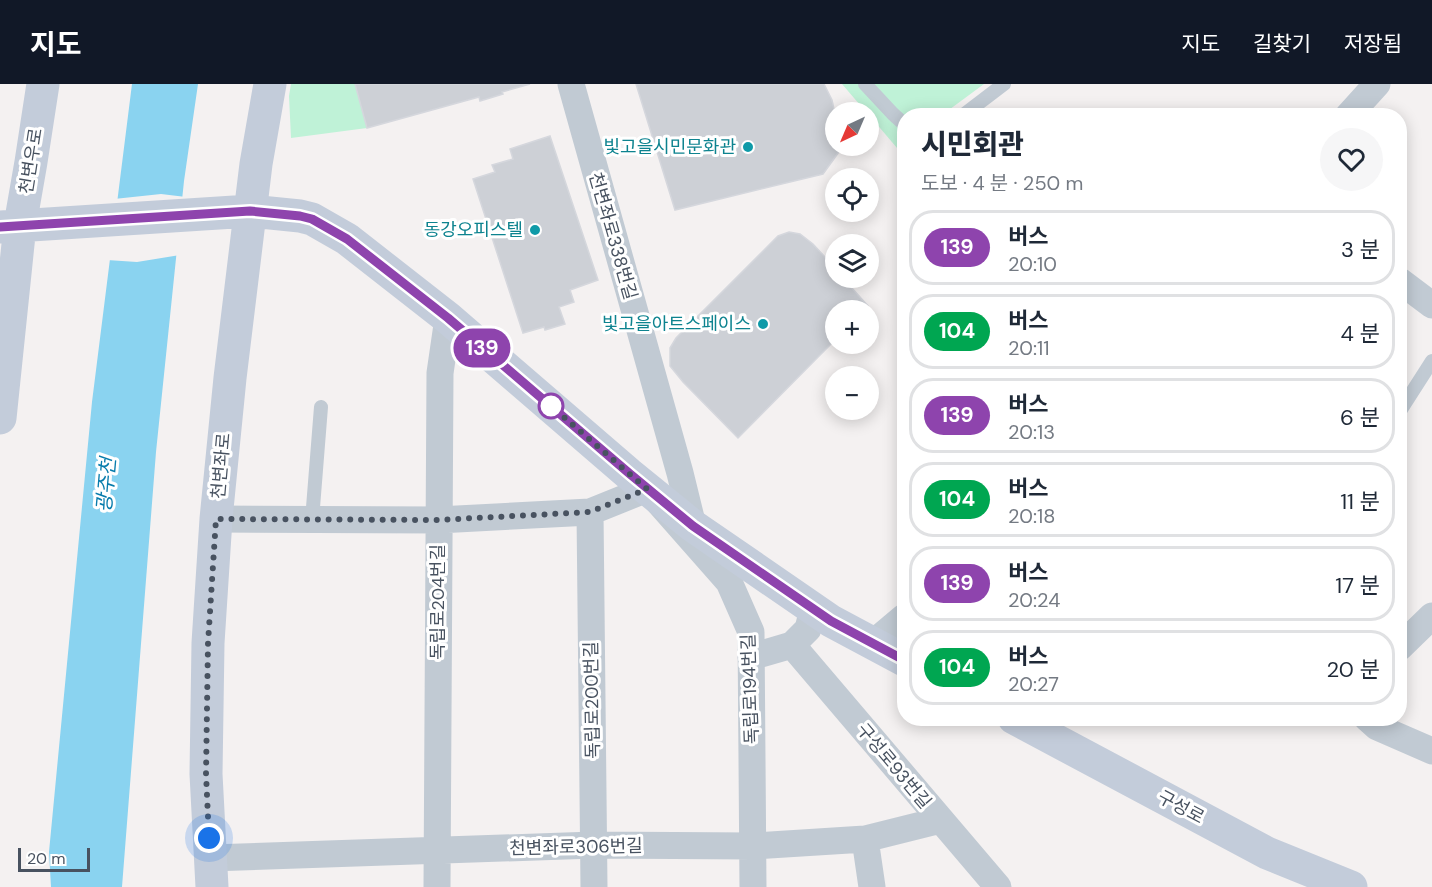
<!DOCTYPE html>
<html lang="ko">
<head>
<meta charset="utf-8">
<style>
	:root { --surface:#fff; --page:#f6f6f7; --text:#1f2937; --muted:#747a83; --line:#e0e1e3; --accent:#111827 }
	body { margin:0; font-family:"DM Sans","Noto Sans KR",sans-serif; background:var(--page); color:var(--text); height:100vh; display:flex; flex-direction:column; font-size:22px; white-space:nowrap }
	* { box-sizing:border-box; margin:0 }
	p { font-size:20px; color:var(--muted) }
	.icon { flex:none; width:33px; height:33px; fill:none; stroke:currentColor; stroke-width:2; stroke-linecap:round; stroke-linejoin:round }
	.map { position:relative; flex:1; overflow:hidden }
	.sheet { position:absolute; left:897px; top:24px; width:510px; height:618px; display:flex; flex-direction:column; background:var(--surface); border-radius:24px; box-shadow:0 3px 15px #0003 }
	.sheet>* { flex:none }
	.badge { padding:0 12px; border-radius:20px; font-size:21px; line-height:39px }
	.needle { width:39px; rotate:224deg }
	.fabs { position:absolute; left:825px; top:18px; display:grid; gap:12px }
	.fabs a { display:grid; place-items:center; width:54px; height:54px; border-radius:50%; background:var(--surface); box-shadow:0 3px 15px #0003; font-size:30px }
	.scale { position:absolute; left:18px; bottom:15px; width:72px; box-sizing:border-box; padding-left:6px; border:3px solid #485260; border-top:0; font-size:16px; line-height:21px; white-space:nowrap; color:#485260; -webkit-text-stroke:4px #fff; paint-order:stroke }
	.you { position:absolute; width:30px; height:30px; margin:-15px; border:4px solid #fff; border-radius:50%; background:#1a73e8; box-shadow:0 0 0 9px #1a73e833 }
	.map>.badge { position:absolute; translate:-50% -50%; box-shadow:0 0 0 3px #fff }
	.round { display:grid; place-items:center; flex:none; width:63px; height:63px; border-radius:32px; background:var(--page) }
	.overview { display:flex; align-items:center; justify-content:space-between; height:102px; padding:0 24px }
	h1 { font-size:28px; font-weight:800; line-height:45px }
	ul { padding:0; list-style:none }
	li { display:flex; align-items:center; gap:18px; height:75px; margin:0 12px 9px; padding:0 12px; border:3px solid var(--line); border-radius:24px }
	li div { flex:1 }
	li b { display:block; font-size:22px }
	li em { font-style:normal }
	li .badge { min-width:66px; font-weight:700; text-align:center }
	header { display:flex; align-items:center; gap:36px; box-sizing:border-box; height:84px; padding:0 30px; background:var(--accent); color:#fff }
	header strong { font-size:28px }
	nav { display:flex; gap:33px; margin-inline-start:auto; font-size:21px }
	.map>svg:first-child { display:block }
	.green { fill:#bff2d7 }
	.water { fill:#8ad3f0 }
	.pier { fill:#f4f1f1 }
	.building { fill:#cdd0d6; stroke:#d5d7dd; stroke-width:1.5 }
	.lines { fill:none; stroke-linecap:round; stroke-linejoin:round }
	.lane { stroke:#c1cad3; stroke-width:14 }
	.street { stroke:#c1cad3; stroke-width:27 }
	.secondary { stroke:#c3ccda; stroke-width:33 }
	.line-casing { stroke:#fff; stroke-width:14 }
	.line { stroke:#8e44ad; stroke-width:9 }
	.walk { stroke:#485260; stroke-width:6; stroke-dasharray:0 10.8 }
	.culture-dot { fill:#0f9aa8; stroke:#fff; stroke-width:2 }
	.stop-dot { fill:#fff; stroke:#8e44ad; stroke-width:3 }
	.labels { text-anchor:middle; stroke-width:6; stroke-linejoin:round; paint-order:stroke }
	.culture-label { font-size:18px; fill:#0d838f; stroke:#fff; text-anchor:end }
	.street-label { font-size:18px; fill:#485260; stroke:#fff }
	.water-label { font-size:20px; font-style:italic; fill:#077cac; stroke:#fff }
</style>
</head>
<body>
<header>
<strong>지도</strong>
<nav><a>지도</a><a>길찾기</a><a>저장됨</a></nav>
</header>
<div class="map">
<svg width="1432" height="803" viewBox="0 0 1432 803">
	<rect width="100%" height="100%" fill="#f4f1f1"/>
	<path class="green" d="M291 0H355L367 44 291 54 289 12Z
		M842 0H984L942 31 904 32V59L897 64 869 31 868 28H866Z"/>
	<path class="water" d="M132 0H198L184 97 156 368 122 803H51L49 768 92 318Z"/>
	<path class="pier" d="M161 110 186 113 180 171 137 178 107 176 114 115Z"/>
	<path class="building" d="M355 0H530L502 8 503 10 480 17 479 13 367 44Z
		M636 0H824L832 16 836 34V62H840L841 65 823 90 675 126Z
		M550 52 598 196 570 206 574 218 559 223 565 240 545 246 544 243 523 249 473 95 495 88 492 81 513 75 510 65Z
		M789 148 800 150 813 160 836 185V194H843L868 222 864 226H836V255L738 354 683 298 670 282V264L676 254 778 152Z"/>
	<g class="lines">
		<path class="lane" d="M865 0 893 30 904 40
			M962 32 1004 0
			M1400 327 1432 277
			M312 436 321 323"/>
		<path class="street" d="M571 0 680 389 693 442
			M1348 32 1377 0
			M1400 197 1432 221
			M590 428 594 803
			M216 435 438 436 590 428 647 405 729 498 751 548 753 803
			M873 559 904 533
			M792 561 998 803
			M1400 563 1432 532
			M751 573 792 561 808 545 813 525
			M1367 634 1377 643 1432 667
			M865 755 872 803
			M210 774 594 761 753 762 865 755 941 736
			M437 803 440 289 448 234"/>
		<path class="secondary" d="M0 143 250 127 300 132 312 135 347 155 448 234 629 390 693 442 831 537 904 576
			M0 334 20 141 31 78 43 0
			M1014 634 1267 769 1351 803
			M212 803 206 690 208 559 216 435 230 294 256 80 270 0"/>
	</g>
	<g class="lines">
		<defs>
			<path id="line" d="M0 143 250 127 300 132 312 135 347 155 448 234 630 390 693 442 831 537 904 576"/>
		</defs>
		<use href="#line" class="line-casing"/>
		<use href="#line" class="line"/>
		<path class="walk" d="M209 754 206 690 208 559 216 435 438 436 590 428 647 405 551 322"/>
	</g>
	<g class="culture-dot">
		<circle cx="748" cy="63" r="6"/>
		<circle cx="535" cy="146" r="6"/>
		<circle cx="763" cy="240" r="6"/>
	</g>
	<circle class="stop-dot" cx="551" cy="322" r="12"/>
	<g class="labels">
		<g class="culture-label">
			<text x="736" y="69">빛고을시민문화관</text>
			<text x="523" y="152">동강오피스텔</text>
			<text x="751" y="246">빛고을아트스페이스</text>
		</g>
		<g class="street-label">
			<text transform="translate(31 77) rotate(-81)" y="6">천변우로</text>
			<text transform="translate(613 152) rotate(74)" y="6">천변좌로338번길</text>
			<text transform="translate(221 382) rotate(-85)" y="6">천변좌로</text>
			<text transform="translate(438 518) rotate(-90)" y="6">독립로204번길</text>
			<text transform="translate(750 605) rotate(-92)" y="6">독립로194번길</text>
			<text transform="translate(592 616) rotate(-91)" y="6">독립로200번길</text>
			<text transform="translate(894 682) rotate(50)" y="6">구성로93번길</text>
			<text transform="translate(1181 723) rotate(28)" y="6">구성로</text>
			<text transform="translate(576 763) rotate(-1)" y="6">천변좌로306번길</text>
		</g>
		<g class="water-label">
			<text transform="translate(106 401) rotate(-85)" y="7">광주천</text>
		</g>
	</g>
</svg>
<div class="fabs">
<a><svg class="needle" viewBox="-14 -14 28 28"><path d="M0-13l5 13h-10z" fill="#e53935"/><path d="M0 13l5-13h-10z" fill="#747a83"/></svg></a>
<a><svg class="icon" aria-label="locate" viewBox="0 0 24 24"><circle cx="12" cy="12" r="6"/><path d="M12 2v4M12 18v4M2 12h4M18 12h4"/></svg></a>
<a><svg class="icon" aria-label="layers" viewBox="0 0 24 24"><path d="M12 4l9 5-9 5-9-5zM3 14l9 5 9-5"/></svg></a>
<a>+</a>
<a>−</a>
</div>
<div class="scale">20 m</div>
<div class="you" style="left:209px;top:754px"></div>
<b class="badge" style="left:482px;top:264px;background:#8e44ad;color:#fff">139</b>
<section class="sheet">
<div class="overview"><div><h1>시민회관</h1><p>도보 · 4 분 · 250 m</p></div><a class="round"><svg class="icon" aria-label="heart" viewBox="0 0 24 24"><path d="M12 20l-8-8c-3-5 5-10 8-4 3-6 11-1 8 4z"/></svg></a></div>
<ul>
<li><span class="badge" style="background:#8e44ad;color:#fff">139</span><div><b>버스</b><p>20:10</p></div><em>3 분</em></li>
<li><span class="badge" style="background:#00a651;color:#fff">104</span><div><b>버스</b><p>20:11</p></div><em>4 분</em></li>
<li><span class="badge" style="background:#8e44ad;color:#fff">139</span><div><b>버스</b><p>20:13</p></div><em>6 분</em></li>
<li><span class="badge" style="background:#00a651;color:#fff">104</span><div><b>버스</b><p>20:18</p></div><em>11 분</em></li>
<li><span class="badge" style="background:#8e44ad;color:#fff">139</span><div><b>버스</b><p>20:24</p></div><em>17 분</em></li>
<li><span class="badge" style="background:#00a651;color:#fff">104</span><div><b>버스</b><p>20:27</p></div><em>20 분</em></li>
</ul>
</section>
</div>
</body>
</html>
